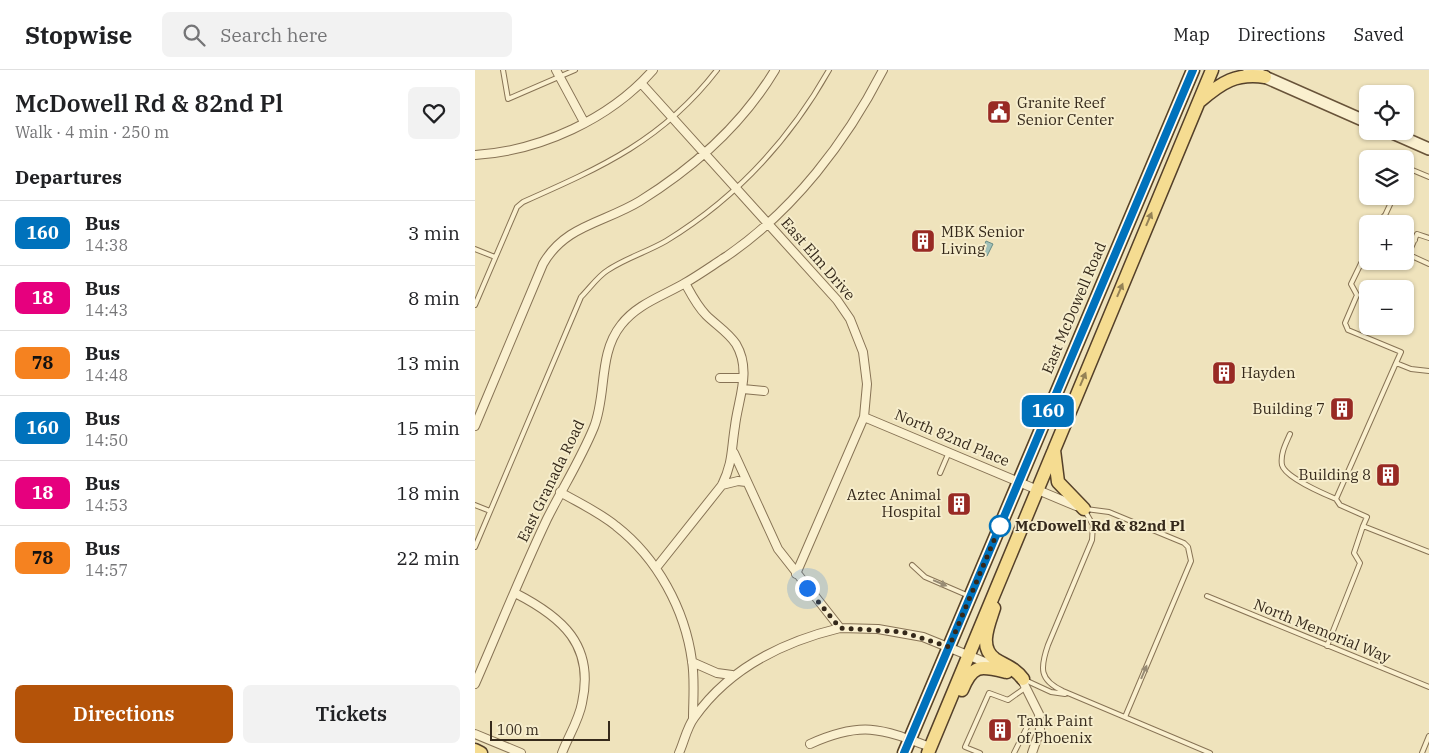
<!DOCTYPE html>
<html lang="en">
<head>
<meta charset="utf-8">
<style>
	:root { --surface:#fff; --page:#f2f2f2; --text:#202124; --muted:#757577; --line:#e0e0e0; --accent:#b45309 }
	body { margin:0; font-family:"IBM Plex Serif",serif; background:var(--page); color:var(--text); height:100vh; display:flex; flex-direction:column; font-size:19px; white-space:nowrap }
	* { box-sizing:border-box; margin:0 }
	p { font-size:16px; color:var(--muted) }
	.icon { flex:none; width:28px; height:28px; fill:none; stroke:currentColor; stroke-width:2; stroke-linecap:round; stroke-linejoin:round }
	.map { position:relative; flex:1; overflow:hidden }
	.details { display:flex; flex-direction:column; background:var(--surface); width:475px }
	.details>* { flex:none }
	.badge { padding:0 10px; border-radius:8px; font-size:18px; line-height:32px }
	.tools { position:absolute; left:884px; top:15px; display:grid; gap:10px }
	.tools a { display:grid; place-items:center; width:55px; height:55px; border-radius:8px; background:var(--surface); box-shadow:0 1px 4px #0004; font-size:25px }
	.scale { position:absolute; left:15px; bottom:12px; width:120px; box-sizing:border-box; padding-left:5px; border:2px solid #35291b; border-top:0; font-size:14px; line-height:18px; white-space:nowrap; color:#35291b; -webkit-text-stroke:4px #f6edcc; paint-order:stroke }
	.you { position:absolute; width:25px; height:25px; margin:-12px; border:4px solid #fff; border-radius:50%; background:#1a73e8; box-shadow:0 0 0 8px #1a73e833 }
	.map>.badge { position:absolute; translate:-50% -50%; box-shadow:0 0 0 2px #fff }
	h2 { padding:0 15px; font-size:19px; line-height:45px }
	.round { display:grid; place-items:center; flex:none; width:52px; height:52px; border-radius:8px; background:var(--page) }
	.overview { display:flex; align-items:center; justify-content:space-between; height:85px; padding:0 15px }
	h1 { font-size:24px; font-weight:600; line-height:38px }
	.action { display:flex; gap:10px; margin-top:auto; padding:10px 15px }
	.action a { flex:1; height:58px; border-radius:8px; background:var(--accent); color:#fff; font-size:20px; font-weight:600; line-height:58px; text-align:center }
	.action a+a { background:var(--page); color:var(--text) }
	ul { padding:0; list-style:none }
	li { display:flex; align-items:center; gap:15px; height:65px; padding:0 15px; border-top:1px solid var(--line) }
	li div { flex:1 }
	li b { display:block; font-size:19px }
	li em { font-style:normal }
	li .badge { min-width:55px; font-weight:700; text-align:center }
	header { display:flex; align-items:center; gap:30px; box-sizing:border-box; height:70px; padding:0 25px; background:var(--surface); border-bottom:1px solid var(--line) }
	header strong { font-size:24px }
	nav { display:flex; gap:28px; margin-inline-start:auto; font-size:18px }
	.search { width:350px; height:45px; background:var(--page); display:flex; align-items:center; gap:12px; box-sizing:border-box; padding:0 18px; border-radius:8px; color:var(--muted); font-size:19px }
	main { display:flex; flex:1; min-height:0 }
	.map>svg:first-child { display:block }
	.water { fill:#a0c0b8; stroke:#688d86 }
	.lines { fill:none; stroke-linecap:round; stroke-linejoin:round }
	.lane-casing { stroke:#877355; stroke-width:6 }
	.street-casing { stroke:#877355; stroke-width:10 }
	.secondary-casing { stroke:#685339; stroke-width:14 }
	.primary-casing { stroke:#54402a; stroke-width:15 }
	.lane { stroke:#faf0cf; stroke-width:4 }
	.street { stroke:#faf0cf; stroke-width:8 }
	.secondary { stroke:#faf0cf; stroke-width:11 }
	.primary { stroke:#f5dc91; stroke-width:12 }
	.oneway { fill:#958256 }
	.oneway2 { fill:#988c75 }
	.line-casing { stroke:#fff; stroke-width:11 }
	.line { stroke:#0072bc; stroke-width:8 }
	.walk { stroke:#35291b; stroke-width:5; stroke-dasharray:0 9 }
	.stop-dot { fill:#fff; stroke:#0072bc; stroke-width:2.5 }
	.labels { text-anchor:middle; stroke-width:4; stroke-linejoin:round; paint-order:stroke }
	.poi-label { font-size:15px; fill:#35291b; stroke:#f6edcc; text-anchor:start }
	.street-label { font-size:15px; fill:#35291b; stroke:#f6edcc }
	.stop-label { font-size:15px; font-weight:bold; fill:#35291b; stroke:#f6edcc; text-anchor:start }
</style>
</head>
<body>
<header>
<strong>Stopwise</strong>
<div class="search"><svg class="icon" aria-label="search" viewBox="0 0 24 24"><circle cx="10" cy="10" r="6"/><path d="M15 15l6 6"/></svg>Search here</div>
<nav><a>Map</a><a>Directions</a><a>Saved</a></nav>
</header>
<main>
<section class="details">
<div class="overview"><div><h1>McDowell Rd &amp; 82nd Pl</h1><p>Walk · 4 min · 250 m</p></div><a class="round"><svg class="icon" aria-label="heart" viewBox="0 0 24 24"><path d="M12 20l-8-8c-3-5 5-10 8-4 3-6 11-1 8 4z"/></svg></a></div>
<h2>Departures</h2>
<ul>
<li><span class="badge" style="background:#0072bc;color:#fff">160</span><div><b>Bus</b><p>14:38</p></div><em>3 min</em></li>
<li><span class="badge" style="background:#e6007e;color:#fff">18</span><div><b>Bus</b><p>14:43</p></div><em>8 min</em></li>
<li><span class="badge" style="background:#f58220;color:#111">78</span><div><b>Bus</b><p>14:48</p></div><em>13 min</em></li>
<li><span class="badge" style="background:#0072bc;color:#fff">160</span><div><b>Bus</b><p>14:50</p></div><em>15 min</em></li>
<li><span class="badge" style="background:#e6007e;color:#fff">18</span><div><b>Bus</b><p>14:53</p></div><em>18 min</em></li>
<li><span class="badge" style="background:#f58220;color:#111">78</span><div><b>Bus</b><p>14:57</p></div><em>22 min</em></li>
</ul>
<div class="action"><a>Directions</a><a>Tickets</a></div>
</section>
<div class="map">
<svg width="954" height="683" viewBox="0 0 954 683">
	<rect width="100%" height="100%" fill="#efe3bc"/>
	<path class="water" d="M511 171 518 174 512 186 506 184Z"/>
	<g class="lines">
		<defs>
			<path id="lane" d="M28 0 33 29 100 0
				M930 107 935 99 954 107
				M909 146 924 154
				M906 154 919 126
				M930 165 940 170
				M0 179 20 187
				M892 181 876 214 882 225 870 253 873 260 926 282 921 293 936 299 954 301
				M930 183 954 194
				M933 185 942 164 954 168
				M0 235 42 137 48 132C127 97 188 70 242 0
				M921 293 861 429 865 435 892 447 888 456 954 482
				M815 364C811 373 805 384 807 395 810 407 849 424 861 429
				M465 403 474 382
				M0 435 15 441
				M611 439 634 442 709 473 713 477 716 491 650 647
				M610 441 618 455 617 470 573 575C565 598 564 610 588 621L735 683
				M0 477 106 227C115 218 123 206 133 200 151 188 172 182 191 171 260 129 315 69 354 0
				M437 495 450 507 494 526
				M732 526 954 617
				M852 576 885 493 879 483 888 456
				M550 610 576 622 590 624
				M505 683 490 677 514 623 533 630 550 618
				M539 683 554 653 565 649
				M947 683 954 666"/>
			<path id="street" d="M81 0 109 52
				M166 13 362 230 375 249 388 282 392 314 389 347 321 504
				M0 85C65 81 135 49 178 0
				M245 308H268
				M268 319 289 321
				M389 347 601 436
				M0 356 68 194C90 155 129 153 165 131 218 98 267 55 300 0
				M259 383 303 479 365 558 403 559 448 567 517 595
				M247 415 263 411 271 412
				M85 422C104 433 124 442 141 456 182 488 210 539 217 591 220 610 218 630 218 649
				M181 498 247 415C258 392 256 381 260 356 263 329 277 301 261 274 253 262 241 255 231 245 222 236 216 224 210 213
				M40 523C87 547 120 575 107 633 104 650 93 667 87 683
				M217 592 242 603 257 605
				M546 608 564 644 565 660 557 683
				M0 614C24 559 46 504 72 449 87 419 106 389 119 357 132 324 123 284 146 255 162 234 188 226 210 213 224 205 238 195 252 186 319 140 371 72 408 0
				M0 664 46 683
				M335 674C386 651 405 658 455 677
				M204 683C209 672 212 657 219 648 254 598 307 572 365 558"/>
			<path id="secondary" d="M774 0 892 52
				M913 61 954 79"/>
			<path id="primary" d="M725 31C747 12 761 3 790 7
				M579 380 583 412 609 439
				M519 538C514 554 503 577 520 589 531 596 540 598 548 609
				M487 620C498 593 506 596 532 602
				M0 680 6 683
				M429 683 718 0
				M453 683 737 0"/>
		</defs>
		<use href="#lane" class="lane-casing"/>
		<use href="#street" class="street-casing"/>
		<use href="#secondary" class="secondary-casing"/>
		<use href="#primary" class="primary-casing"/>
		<use href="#lane" class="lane"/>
		<use href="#street" class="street"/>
		<use href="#secondary" class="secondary"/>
		<use href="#primary" class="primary"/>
	</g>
	<defs><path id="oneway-solid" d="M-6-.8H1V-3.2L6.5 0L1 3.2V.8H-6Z" transform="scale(1.25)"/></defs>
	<g class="oneway">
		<use href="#oneway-solid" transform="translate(674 149) rotate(-67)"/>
		<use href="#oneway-solid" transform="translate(645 220) rotate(-67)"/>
		<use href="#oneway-solid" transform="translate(608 309) rotate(-67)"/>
	</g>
	<g class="oneway2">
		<use href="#oneway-solid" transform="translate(465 513) rotate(23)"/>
		<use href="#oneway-solid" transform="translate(669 602) rotate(-67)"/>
	</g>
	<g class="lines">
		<defs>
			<path id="line" d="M429 683 718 0"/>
		</defs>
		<use href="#line" class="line-casing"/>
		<use href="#line" class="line"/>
		<path class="walk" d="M332 518 365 558 428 562 474 577 525 456"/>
	</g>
	<defs>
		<symbol id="civic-square" viewBox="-11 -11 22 22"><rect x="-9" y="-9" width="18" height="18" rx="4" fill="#982a24" stroke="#f6edcc"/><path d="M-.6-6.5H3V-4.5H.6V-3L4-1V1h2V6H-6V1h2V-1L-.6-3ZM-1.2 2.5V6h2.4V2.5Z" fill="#fff"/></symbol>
		<symbol id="building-square" viewBox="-11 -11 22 22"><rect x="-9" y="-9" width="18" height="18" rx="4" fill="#982a24" stroke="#f6edcc"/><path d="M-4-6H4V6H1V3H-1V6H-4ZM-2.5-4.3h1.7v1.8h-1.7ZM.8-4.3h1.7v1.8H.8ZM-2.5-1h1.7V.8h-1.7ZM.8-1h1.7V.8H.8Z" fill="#fff"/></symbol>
	</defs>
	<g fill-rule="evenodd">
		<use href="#civic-square" x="510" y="28" width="28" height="28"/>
		<use href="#building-square" x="434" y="157" width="28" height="28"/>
		<use href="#building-square" x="735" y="289" width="28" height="28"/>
		<use href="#building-square" x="853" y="325" width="28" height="28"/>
		<use href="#building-square" x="899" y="391" width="28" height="28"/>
		<use href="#building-square" x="470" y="420" width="28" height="28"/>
		<use href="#building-square" x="511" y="646" width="28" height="28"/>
	</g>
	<circle class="stop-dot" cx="525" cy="456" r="10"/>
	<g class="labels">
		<g class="poi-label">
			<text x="542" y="38">Granite Reef<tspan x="542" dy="17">Senior Center</tspan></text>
			<text x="466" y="167">MBK Senior<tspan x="466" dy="17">Living</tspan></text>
			<text x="766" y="308">Hayden</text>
			<text x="850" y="344" text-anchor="end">Building 7</text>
			<text x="896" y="410" text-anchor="end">Building 8</text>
			<text x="466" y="430" text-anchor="end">Aztec Animal<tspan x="466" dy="17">Hospital</tspan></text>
			<text x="542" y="656">Tank Paint<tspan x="542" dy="17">of Phoenix</tspan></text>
		</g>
		<g class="street-label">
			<text transform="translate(343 189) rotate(49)" y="5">East Elm Drive</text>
			<text transform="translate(599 238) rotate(-67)" y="5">East McDowell Road</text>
			<text transform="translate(477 368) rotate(23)" y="5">North 82nd Place</text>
			<text transform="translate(76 411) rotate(-64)" y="5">East Granada Road</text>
			<text transform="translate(847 561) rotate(22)" y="5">North Memorial Way</text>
		</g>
		<g class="stop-label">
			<text x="540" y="461">McDowell Rd &amp; 82nd Pl</text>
		</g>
	</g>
</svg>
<div class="tools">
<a><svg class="icon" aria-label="locate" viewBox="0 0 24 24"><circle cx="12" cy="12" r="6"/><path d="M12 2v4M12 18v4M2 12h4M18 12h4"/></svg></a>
<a><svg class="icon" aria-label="layers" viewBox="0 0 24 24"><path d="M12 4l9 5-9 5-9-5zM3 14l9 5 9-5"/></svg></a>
<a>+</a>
<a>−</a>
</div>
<div class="scale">100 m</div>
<div class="you" style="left:332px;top:518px"></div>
<b class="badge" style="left:573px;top:341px;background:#0072bc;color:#fff">160</b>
</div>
</main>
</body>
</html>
